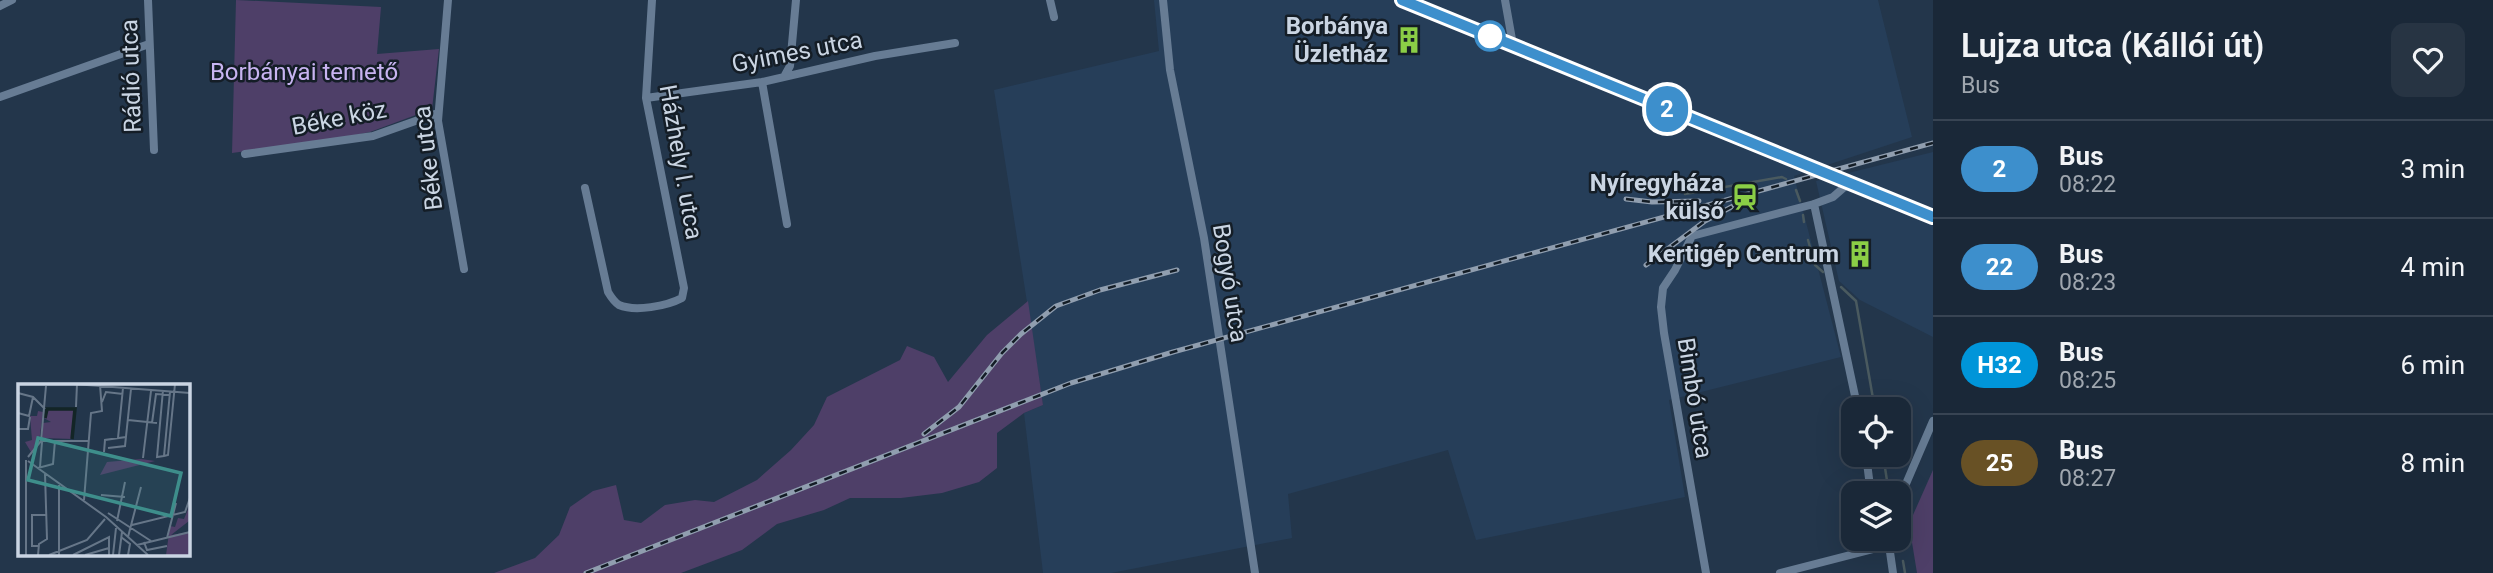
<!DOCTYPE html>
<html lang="en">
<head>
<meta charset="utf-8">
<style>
	:root { --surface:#1a2838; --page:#273443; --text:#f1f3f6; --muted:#9fa6ae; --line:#384453 }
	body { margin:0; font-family:Roboto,sans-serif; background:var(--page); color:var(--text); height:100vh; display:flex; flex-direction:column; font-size:26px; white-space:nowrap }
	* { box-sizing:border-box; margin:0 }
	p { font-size:23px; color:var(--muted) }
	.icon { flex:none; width:38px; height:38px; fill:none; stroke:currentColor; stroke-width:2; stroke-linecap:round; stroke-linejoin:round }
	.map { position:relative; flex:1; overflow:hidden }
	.side { display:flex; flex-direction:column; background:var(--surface); width:560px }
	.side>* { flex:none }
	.badge { padding:0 14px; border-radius:23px; font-size:24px; line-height:46px }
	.buttons { position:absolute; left:1841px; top:397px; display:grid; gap:14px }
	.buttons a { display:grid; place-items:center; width:70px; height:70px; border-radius:14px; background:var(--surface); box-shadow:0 7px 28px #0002,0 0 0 2px var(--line); font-size:35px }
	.map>.badge { position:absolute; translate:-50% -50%; box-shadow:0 0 0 4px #fff }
	.round { display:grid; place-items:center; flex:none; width:74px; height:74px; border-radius:14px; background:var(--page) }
	.headline { display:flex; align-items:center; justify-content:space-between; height:119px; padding:0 28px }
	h1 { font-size:33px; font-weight:600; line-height:52px }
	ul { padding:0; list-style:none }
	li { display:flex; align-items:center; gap:21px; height:98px; padding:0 28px; border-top:2px solid var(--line) }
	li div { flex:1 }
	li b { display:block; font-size:26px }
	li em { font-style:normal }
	li .badge { min-width:77px; font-weight:700; text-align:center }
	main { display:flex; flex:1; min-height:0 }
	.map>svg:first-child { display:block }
	.built { fill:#263e59 }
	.green { fill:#4e3f68 }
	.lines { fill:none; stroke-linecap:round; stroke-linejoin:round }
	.stream { stroke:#4a5a5f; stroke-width:2.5 }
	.minor { stroke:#677c94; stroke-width:8 }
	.major { stroke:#6c7cb6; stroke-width:10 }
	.rail-casing { stroke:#909eaf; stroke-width:5 }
	.rail { stroke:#141d26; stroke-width:2.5; stroke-dasharray:8; stroke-linecap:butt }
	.line-casing { stroke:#fff; stroke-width:16 }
	.line { stroke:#3d8fcc; stroke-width:10 }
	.stop-dot { fill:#fff; stroke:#3d8fcc; stroke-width:3.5 }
	.labels { text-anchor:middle; stroke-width:5; stroke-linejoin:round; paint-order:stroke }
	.poi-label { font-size:24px; font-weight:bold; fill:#cad5e3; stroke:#141d26; text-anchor:end }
	.street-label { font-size:24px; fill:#cad5e3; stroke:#141d26 }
	.park-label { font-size:24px; fill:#c8b4f1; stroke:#141d26 }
	.inset-river { fill:none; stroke:#132526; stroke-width:3.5 }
	.inset-road { fill:none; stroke:#667688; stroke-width:2 }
	.view { fill:#3e8e8b; fill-opacity:0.15; stroke:#3e8e8b; stroke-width:3.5 }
	.inset-edge { fill:none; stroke:#cad5e3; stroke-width:3.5 }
</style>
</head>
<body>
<main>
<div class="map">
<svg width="1933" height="573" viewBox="0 0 1933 573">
	<rect width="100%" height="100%" fill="#23364b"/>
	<path class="built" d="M1154 0H1878L1912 137 1794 176 1841 357 1669 400 1685 497 1476 540 1448 450 1288 494 1292 538 1111 573H1043L1024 413 1043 405 994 90 1159 51Z
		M1933 152V337L1860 300 1839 281 1816 181Z"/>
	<path class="green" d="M236 0 381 7 377 54 439 49 432 109 370 132 336 139 232 153Z
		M1028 301 1043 405 1024 413 997 433V468L979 482 942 493 901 498H850L824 510 777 524 742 550 681 573H494L535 558 559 535 570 507 593 491 616 485 624 520 641 523 665 505 695 500 714 502 757 480 791 450 814 425 827 397 900 360 907 346 934 357 948 382 987 335Z
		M1933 470V573H1917L1909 524Z"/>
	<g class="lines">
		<path class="stream" d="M1796 190 1800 201
			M1685 194 1782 177 1786 179
			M1803 215 1804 222
			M1808 240 1815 265 1823 272
			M1841 287 1856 301 1875 410
			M1883 455 1888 487 1887 494
			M1903 561 1905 573"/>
		<path class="minor" d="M148 0 154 150
			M448 0 438 121 464 269
			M1050 0 1054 17
			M1163 0 1170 70 1204 238 1255 573
			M1505 0 1513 45
			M0 6 12 0
			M785 75 790 66 796 0
			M762 82 787 224
			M0 97 149 44
			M646 98 762 82 875 56 955 43
			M245 154 373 136 438 113
			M585 188 608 292C611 297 614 302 619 305 635 312 667 306 682 298L684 288 646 98 652 0
			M1814 204 1858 410
			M1866 455 1871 494
			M1899 500 1933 421
			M1891 539 1889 545 1893 573
			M1706 573 1664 333 1661 307 1663 288 1675 270 1692 236 1814 204 1833 197 1849 183
			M1780 573 1889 545"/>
		<path class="major" d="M1402 0 1933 217"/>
		<defs>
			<path id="rail" d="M1626 199 1652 202 1699 201
				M1646 265 1705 221 1735 205
				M924 434 959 407 1002 353 1021 334 1056 306 1100 290 1177 270
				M586 573 1071 383 1173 352 1933 143"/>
		</defs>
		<use href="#rail" class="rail-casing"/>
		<use href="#rail" class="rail"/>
	</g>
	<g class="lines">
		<defs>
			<path id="line" d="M1402 0 1933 217"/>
		</defs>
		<use href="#line" class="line-casing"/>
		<use href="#line" class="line"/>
	</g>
	<defs>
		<symbol id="building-bare" viewBox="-9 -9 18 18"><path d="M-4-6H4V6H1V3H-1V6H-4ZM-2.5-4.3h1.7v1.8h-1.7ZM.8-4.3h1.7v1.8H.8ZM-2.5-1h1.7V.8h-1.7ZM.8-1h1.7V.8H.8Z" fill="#8bce46" stroke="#141d26" stroke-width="2.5" paint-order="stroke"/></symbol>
		<symbol id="station-bare" viewBox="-9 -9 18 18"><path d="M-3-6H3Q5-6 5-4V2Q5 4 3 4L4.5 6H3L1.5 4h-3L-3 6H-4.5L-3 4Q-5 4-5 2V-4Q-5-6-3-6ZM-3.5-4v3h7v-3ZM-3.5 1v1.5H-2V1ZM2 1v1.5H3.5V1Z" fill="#8bce46" stroke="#141d26" stroke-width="2.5" paint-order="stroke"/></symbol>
	</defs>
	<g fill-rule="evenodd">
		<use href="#building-bare" x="1390" y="21" width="38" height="38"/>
		<use href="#station-bare" x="1726" y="178" width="38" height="38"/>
		<use href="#building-bare" x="1841" y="235" width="38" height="38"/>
	</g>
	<circle class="stop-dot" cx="1490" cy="36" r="14"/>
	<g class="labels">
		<g class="poi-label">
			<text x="1388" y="34">Borbánya<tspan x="1388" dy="28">Üzletház</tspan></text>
			<text x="1724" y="191">Nyíregyháza<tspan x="1724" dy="28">külső</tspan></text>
			<text x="1839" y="262">Kertigép Centrum</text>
		</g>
		<g class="street-label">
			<text transform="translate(797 52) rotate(-11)" y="8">Gyimes utca</text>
			<text transform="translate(131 76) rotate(-92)" y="8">Rádió utca</text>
			<text transform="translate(339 118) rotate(-11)" y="8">Béke köz</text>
			<text transform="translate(428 158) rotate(-97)" y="8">Béke utca</text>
			<text transform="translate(681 162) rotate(80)" y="8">Házhely I. utca</text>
			<text transform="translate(1230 283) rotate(81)" y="8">Bogyó utca</text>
			<text transform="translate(1695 398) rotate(81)" y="8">Bimbó utca</text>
		</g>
		<g class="park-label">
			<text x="304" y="80">Borbányai temető</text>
		</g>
	</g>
	<g transform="translate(18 384)">
		<rect width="172" height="172" fill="#23364b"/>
		<path d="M56 25 54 55 24 54 25 39 33 38 26 34 27 26ZM20 27 25 28 21 58 13 68 7 58 14 56 12 32H19ZM123 75 137 77 82 91 89 78ZM171 123V137L153 151 171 148V171H148L152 142 157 143 160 134 166 135Z" fill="#4e3f68"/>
		<path class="inset-river" d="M27 34 29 25H57L54 55"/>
		<path class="inset-road" d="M56 0 172 9M145 6 139 73 146 72M0 9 15 13 27 25M84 18 88 8 105 10M58 23 59 0M0 29 11 32 15 13M110 36 139 39M134 39 138 10 152 11M0 45H10L12 33M100 54 105 4M23 57H71M90 64 107 62 113 5M86 68 87 56 108 53M146 72 150 71 157 0M146 72 152 8M10 73 23 57 28 2M125 74 133 7M10 77 88 133 130 171M22 83 24 58M20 84 35 80 37 57M83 111 107 113M66 116 73 29 84 27 82 1M90 129 133 157M99 137 107 98M114 141 167 128 172 114M103 153 112 160 110 171M110 153 123 103M149 154 158 119M126 158 129 166 149 162M119 161 172 148M20 162H14V131H29M8 171V76M20 171 21 160 29 155 27 90M31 171 69 156 87 135M41 171V101M55 171 91 153V171M67 171 91 164M95 171 98 144M101 171 104 148"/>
		<path class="view" d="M20 54 163 89 153 132 10 96Z"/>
		<rect width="172" height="172" class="inset-edge"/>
	</g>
</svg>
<div class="buttons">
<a><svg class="icon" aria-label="locate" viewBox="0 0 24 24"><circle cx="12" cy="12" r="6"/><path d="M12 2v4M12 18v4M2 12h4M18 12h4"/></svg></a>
<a><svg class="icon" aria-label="layers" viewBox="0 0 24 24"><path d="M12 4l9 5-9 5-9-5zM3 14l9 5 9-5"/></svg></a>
</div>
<b class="badge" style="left:1667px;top:109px;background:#3d8fcc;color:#fff">2</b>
</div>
<section class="side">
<div class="headline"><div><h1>Lujza utca (Kállói út)</h1><p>Bus</p></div><a class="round"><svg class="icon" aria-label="heart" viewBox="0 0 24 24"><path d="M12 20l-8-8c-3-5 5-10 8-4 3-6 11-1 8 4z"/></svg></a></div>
<ul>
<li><span class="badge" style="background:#3d8fcc;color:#fff">2</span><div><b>Bus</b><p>08:22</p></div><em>3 min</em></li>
<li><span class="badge" style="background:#3d8fcc;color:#fff">22</span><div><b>Bus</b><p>08:23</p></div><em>4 min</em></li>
<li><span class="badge" style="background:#0095d9;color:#fff">H32</span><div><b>Bus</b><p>08:25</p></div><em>6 min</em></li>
<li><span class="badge" style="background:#685125;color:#fff">25</span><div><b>Bus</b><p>08:27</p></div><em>8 min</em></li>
</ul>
</section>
</main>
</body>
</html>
